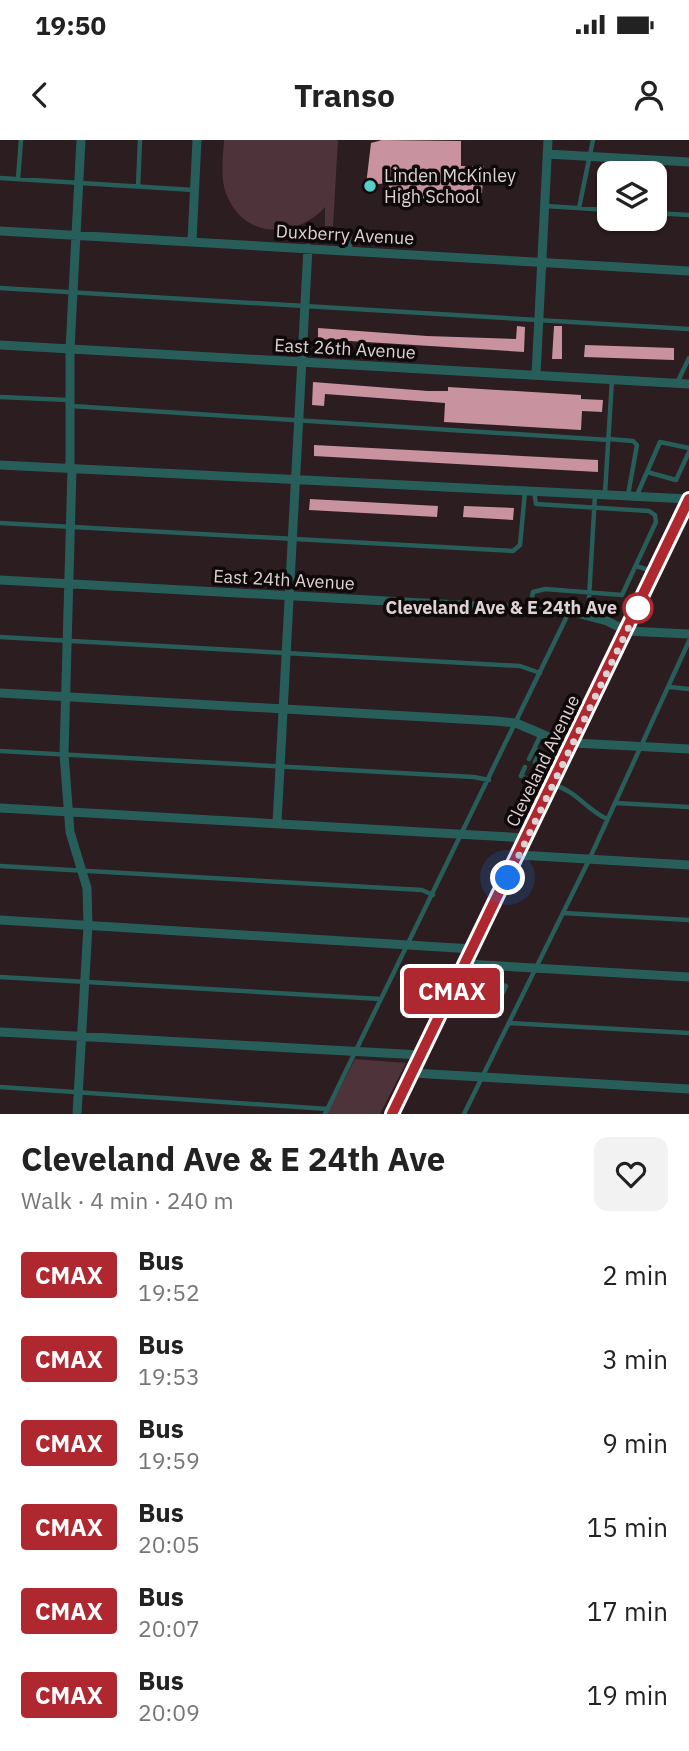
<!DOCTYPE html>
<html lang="en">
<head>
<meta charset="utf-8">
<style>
	:root { --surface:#fff; --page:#f2f2f2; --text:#222; --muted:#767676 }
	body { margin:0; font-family:"IBM Plex Sans",sans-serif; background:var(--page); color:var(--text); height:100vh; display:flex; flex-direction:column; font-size:26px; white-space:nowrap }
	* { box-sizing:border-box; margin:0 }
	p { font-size:23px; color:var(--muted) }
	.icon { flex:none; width:38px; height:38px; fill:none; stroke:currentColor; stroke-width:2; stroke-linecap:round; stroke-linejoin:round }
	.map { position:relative; height:974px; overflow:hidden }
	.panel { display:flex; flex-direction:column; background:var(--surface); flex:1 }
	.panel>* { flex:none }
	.badge { padding:0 14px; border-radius:5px; font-size:24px; line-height:46px }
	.controls { position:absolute; left:597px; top:21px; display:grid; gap:14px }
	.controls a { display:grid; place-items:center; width:70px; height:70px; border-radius:14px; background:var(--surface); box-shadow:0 2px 5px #0004; font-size:35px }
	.you { position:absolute; width:35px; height:35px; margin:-18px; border:5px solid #fff; border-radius:50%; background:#1a73e8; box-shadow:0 0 0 10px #1a73e833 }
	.map>.badge { position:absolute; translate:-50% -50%; box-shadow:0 0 0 4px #fff }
	.round { display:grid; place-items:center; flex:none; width:74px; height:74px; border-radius:14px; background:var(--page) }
	.headline { display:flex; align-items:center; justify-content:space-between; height:119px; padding:0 21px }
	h1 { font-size:33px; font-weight:700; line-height:52px }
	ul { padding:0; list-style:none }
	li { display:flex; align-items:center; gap:21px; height:84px; padding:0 21px }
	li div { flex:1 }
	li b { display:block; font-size:26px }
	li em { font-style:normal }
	li .badge { min-width:77px; font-weight:700; text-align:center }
	.status { display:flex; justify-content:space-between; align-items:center; height:49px; padding:0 35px; background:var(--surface); direction:ltr }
	.status svg { height:19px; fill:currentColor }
	header { display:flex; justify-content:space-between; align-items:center; height:91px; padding:0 21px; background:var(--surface); font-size:32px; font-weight:700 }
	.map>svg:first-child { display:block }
	.green { fill:#4f333a }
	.building { fill:#c8929e }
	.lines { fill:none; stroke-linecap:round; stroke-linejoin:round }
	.service { stroke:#285e59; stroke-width:4.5 }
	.minor { stroke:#285e59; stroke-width:9 }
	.primary { stroke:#3a968f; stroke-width:14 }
	.line-casing { stroke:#fff; stroke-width:16 }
	.line { stroke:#af272f; stroke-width:10 }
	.walk { stroke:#ddd3d5; stroke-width:7; stroke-dasharray:0 12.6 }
	.poi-dot { fill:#55cec5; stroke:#0f090a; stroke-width:2.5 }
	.stop-dot { fill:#fff; stroke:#af272f; stroke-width:3.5 }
	.labels { text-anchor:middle; stroke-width:7; stroke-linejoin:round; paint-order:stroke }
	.poi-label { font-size:18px; fill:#ddd3d5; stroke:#0f090a; text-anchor:start }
	.street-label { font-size:18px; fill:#ddd3d5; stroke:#0f090a }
	.stop-label { font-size:18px; font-weight:bold; fill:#ddd3d5; stroke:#0f090a; text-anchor:end }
</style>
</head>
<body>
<div class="status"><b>19:50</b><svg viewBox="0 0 49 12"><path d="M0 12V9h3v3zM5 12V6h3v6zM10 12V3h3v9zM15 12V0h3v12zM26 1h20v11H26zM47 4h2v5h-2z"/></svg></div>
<header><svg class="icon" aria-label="back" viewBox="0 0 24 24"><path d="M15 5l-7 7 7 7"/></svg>Transo<svg class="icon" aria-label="person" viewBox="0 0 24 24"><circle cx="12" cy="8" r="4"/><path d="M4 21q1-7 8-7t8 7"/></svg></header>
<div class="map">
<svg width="689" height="974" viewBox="0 0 689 974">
	<rect width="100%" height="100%" fill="#2b1d20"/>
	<path class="green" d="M224 0H338L333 86H325V67C299 97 248 100 229 60 219 41 223 20 224 0Z
		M355 919 406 923 380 974H327Z"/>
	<path class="building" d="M382 0 461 1V26H484L482 53 462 51V61L449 60 444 64 442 61 404 57 402 61 397 56H388L389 43 366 45 371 3Z
		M517 186 525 187 524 212 318 199V188L427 196 516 199Z
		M554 186H562V219H552Z
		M585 205 674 208V220L584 217Z
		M313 242 428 251H448V247L581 255V259L603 260 602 272 582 271 581 290 444 282 445 263 325 254 324 266 312 265Z
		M314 305 598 320V332L314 316Z
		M310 359 438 366 437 377 309 370Z
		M464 366 514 368 513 380 463 377Z"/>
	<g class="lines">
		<path class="service" d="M0 38 194 50
			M18 39 21 0
			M138 47 140 0
			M546 66 609 70
			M579 68 593 0
			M654 73 689 75
			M350 111V96
			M0 148 689 189
			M677 243 689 218
			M0 257 68 260
			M71 266 609 300
			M609 299 633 301 637 305 628 355
			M647 332 676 340 689 312
			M605 353 612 240
			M637 355 660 302 689 308
			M0 383 513 411 520 405 525 352
			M636 426 652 431
			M530 469 533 452 545 449 622 455 656 382 655 375 649 371 536 364 534 351
			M588 475 595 355
			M0 497 520 526 540 533
			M670 547 689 549
			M541 594 534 609 559 620
			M0 611 474 637 489 640
			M529 619 534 609
			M535 622 540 612
			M542 626 548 615
			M525 627 521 636 546 647
			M554 645C576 651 586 669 607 679
			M615 663 689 667
			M0 726 422 750 433 755
			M563 773 689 780
			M0 837 381 859
			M485 841 506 846 497 865 478 857Z
			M495 843 498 826
			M509 883 689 893
			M0 947 328 969
			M325 974 569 472
			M464 974 589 720 689 501"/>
		<path class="minor" d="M547 14 689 22
			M0 91 689 131
			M192 101 197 0
			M0 205 689 244
			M536 235 548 0
			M0 325 689 359
			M70 329V209L81 0
			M72 329 64 614 70 692 87 748 88 786 77 974
			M0 440 569 471 607 481 627 491 689 494
			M0 553 496 581 516 583 572 607
			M574 603 689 609
			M0 668 527 698
			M277 683 308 108
			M519 715 689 725
			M0 780 473 809
			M466 824 689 837
			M0 892 421 915
			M413 933 689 949"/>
		<path class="primary" d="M392 974 689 359"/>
	</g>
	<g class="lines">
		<defs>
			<path id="line" d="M392 974 689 359"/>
		</defs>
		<use href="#line" class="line-casing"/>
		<use href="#line" class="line"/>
		<path class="walk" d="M508 738 638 468"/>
	</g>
	<circle class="poi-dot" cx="370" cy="46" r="7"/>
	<circle class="stop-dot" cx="638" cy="468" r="14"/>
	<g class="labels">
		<g class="poi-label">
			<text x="384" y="42">Linden McKinley<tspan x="384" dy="21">High School</tspan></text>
		</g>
		<g class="street-label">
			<text transform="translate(345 95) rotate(3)" y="6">Duxberry Avenue</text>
			<text transform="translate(345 209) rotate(3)" y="6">East 26th Avenue</text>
			<text transform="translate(284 440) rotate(3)" y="6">East 24th Avenue</text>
			<text transform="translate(543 621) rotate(-64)" y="6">Cleveland Avenue</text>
		</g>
		<g class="stop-label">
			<text x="617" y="474">Cleveland Ave &amp; E 24th Ave</text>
		</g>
	</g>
</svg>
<div class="controls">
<a><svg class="icon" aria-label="layers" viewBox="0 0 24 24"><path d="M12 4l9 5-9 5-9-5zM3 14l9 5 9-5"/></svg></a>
</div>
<div class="you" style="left:508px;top:738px"></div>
<b class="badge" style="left:452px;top:851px;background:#af272f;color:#fff">CMAX</b>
</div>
<section class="panel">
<div class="headline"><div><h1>Cleveland Ave &amp; E 24th Ave</h1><p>Walk · 4 min · 240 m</p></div><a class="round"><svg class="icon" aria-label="heart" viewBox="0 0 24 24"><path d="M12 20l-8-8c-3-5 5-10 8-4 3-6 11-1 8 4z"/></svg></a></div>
<ul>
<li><span class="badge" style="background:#af272f;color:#fff">CMAX</span><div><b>Bus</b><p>19:52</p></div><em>2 min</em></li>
<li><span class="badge" style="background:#af272f;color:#fff">CMAX</span><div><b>Bus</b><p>19:53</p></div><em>3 min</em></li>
<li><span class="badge" style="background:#af272f;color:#fff">CMAX</span><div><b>Bus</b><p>19:59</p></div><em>9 min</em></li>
<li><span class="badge" style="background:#af272f;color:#fff">CMAX</span><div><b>Bus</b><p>20:05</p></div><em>15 min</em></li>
<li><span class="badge" style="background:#af272f;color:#fff">CMAX</span><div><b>Bus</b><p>20:07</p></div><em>17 min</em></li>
<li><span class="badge" style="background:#af272f;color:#fff">CMAX</span><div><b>Bus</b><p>20:09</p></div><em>19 min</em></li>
</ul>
</section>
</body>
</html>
